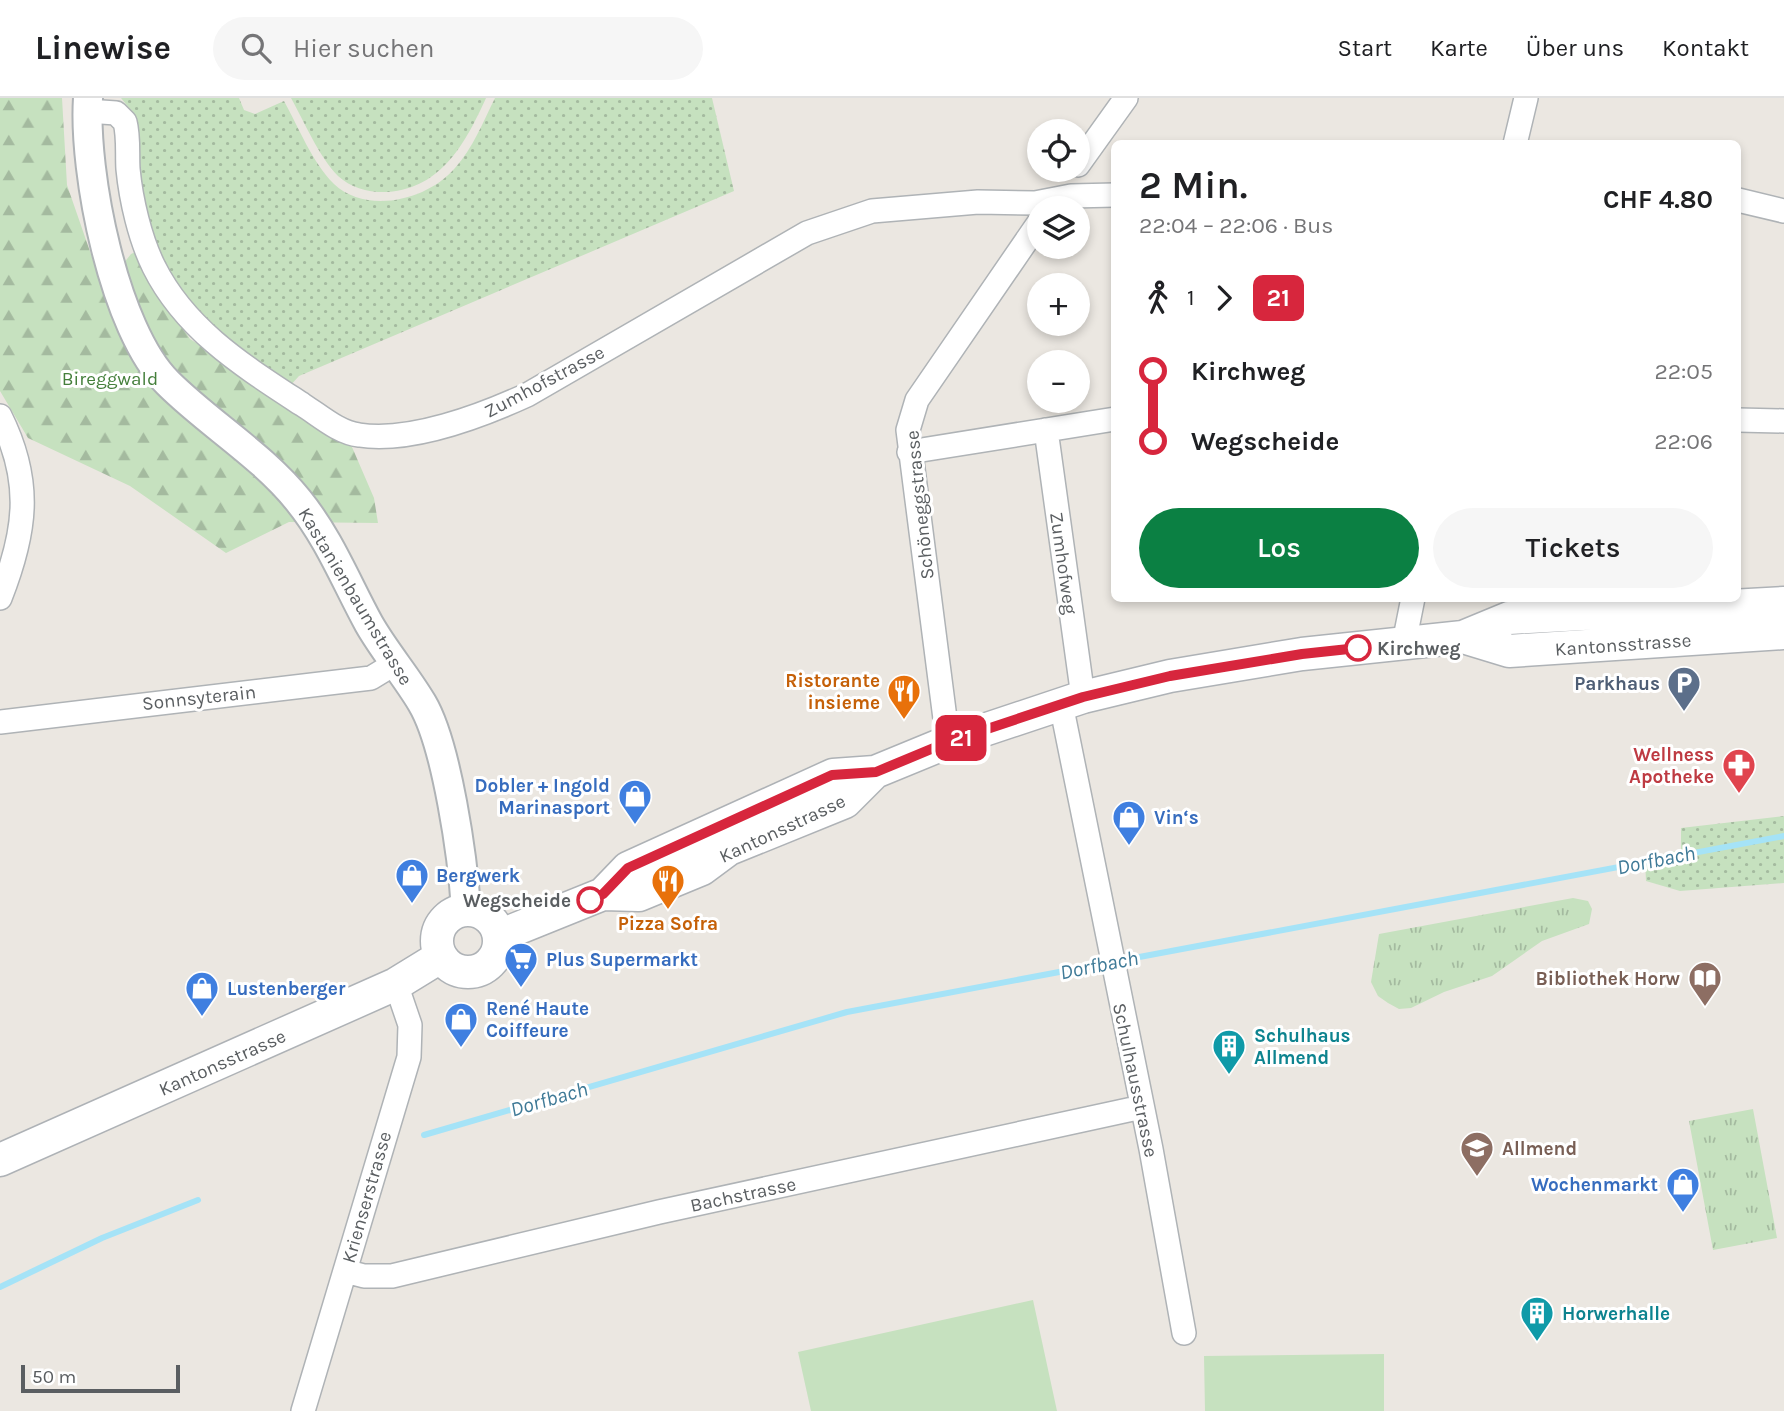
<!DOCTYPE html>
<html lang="de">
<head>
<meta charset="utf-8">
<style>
	:root { --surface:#fff; --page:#f6f6f6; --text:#202124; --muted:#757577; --line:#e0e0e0; --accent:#0b8043 }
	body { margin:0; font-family:Karla,sans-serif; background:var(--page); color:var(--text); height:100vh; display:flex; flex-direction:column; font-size:26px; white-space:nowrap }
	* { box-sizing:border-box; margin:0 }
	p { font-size:23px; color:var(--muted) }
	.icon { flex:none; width:38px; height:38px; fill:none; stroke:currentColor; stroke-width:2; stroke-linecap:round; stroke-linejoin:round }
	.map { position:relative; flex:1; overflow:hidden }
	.drawer { position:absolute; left:1111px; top:42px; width:630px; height:462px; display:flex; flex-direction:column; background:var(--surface); border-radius:10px; box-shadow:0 4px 10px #0003 }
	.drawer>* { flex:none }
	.badge { padding:0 14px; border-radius:10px; font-size:24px; line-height:46px }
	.controls { position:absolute; left:1027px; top:21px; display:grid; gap:14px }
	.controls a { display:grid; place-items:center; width:63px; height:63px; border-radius:50%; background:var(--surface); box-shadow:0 4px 10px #0003; font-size:35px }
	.scale { position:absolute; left:21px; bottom:18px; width:159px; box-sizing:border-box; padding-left:7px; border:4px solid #5a5e61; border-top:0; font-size:19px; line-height:24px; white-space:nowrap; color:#5a5e61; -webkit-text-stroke:5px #fff; paint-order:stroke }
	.map>.badge { position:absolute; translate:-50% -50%; box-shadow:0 0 0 4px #fff }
	.legs { display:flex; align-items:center; gap:10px; height:77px; padding:0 28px; font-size:23px }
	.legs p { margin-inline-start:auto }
	.head { display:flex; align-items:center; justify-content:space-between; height:119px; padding:0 28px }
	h1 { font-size:38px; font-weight:600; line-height:52px }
	.primary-button { display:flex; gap:14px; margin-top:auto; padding:14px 28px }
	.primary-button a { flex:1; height:80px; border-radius:42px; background:var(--accent); color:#fff; font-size:28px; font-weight:600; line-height:80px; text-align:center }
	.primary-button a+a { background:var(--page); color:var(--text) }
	ul { padding:0 28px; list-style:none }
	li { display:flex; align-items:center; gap:24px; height:70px; font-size:26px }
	li i { display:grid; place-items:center; width:10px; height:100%; margin:0 9px; background:currentColor }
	li i::after { content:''; width:18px; height:18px; margin:-9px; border:5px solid; border-radius:50%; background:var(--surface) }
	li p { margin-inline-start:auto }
	li:first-child i { background:linear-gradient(#0000 50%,currentColor 0) }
	li:last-child i { background:linear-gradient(currentColor 50%,#0000 0) }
	header { display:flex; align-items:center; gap:42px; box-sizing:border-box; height:98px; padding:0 35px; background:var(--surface); border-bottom:2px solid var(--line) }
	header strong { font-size:33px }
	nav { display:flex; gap:38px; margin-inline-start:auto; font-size:24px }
	.search { width:490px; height:63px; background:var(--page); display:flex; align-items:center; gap:18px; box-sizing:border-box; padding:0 24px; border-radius:38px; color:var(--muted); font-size:26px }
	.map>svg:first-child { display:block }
	.grass { fill:url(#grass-dots) }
	.forest { fill:url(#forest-firs) }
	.park { fill:url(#park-tufts) }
	.pitch { fill:#c6e1bf }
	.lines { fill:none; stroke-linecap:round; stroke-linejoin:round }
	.stream { stroke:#a5e3f7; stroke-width:6 }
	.minor-casing { stroke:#afb3b6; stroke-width:26 }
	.tertiary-casing { stroke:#afb3b6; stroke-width:32 }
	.secondary-casing { stroke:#aeb2b6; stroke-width:35 }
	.minor { stroke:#fff; stroke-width:23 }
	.tertiary { stroke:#fff; stroke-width:28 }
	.secondary { stroke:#fff; stroke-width:32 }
	.line-1-casing { stroke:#fff; stroke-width:16 }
	.line-1 { stroke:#d7263d; stroke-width:10 }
	.stop-1-dot { fill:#fff; stroke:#d7263d; stroke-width:3.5 }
	.labels { text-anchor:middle; stroke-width:6; stroke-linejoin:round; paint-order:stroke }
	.park-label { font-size:19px; fill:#447f3b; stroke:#fff }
	.street-label { font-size:19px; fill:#5a5e61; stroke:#fff }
	.stop-label { font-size:19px; font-weight:bold; fill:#5a5e61; stroke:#fff; text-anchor:start }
	.food-label { font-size:19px; font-weight:bold; fill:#c56008; stroke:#fff; text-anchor:end }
	.service-label { font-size:19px; font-weight:bold; fill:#4e5e75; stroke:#fff; text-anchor:end }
	.health-label { font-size:19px; font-weight:bold; fill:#be3a42; stroke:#fff; text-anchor:end }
	.shop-label { font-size:19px; font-weight:bold; fill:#366cbe; stroke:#fff; text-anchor:start }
	.education-label { font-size:19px; font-weight:bold; fill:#785e54; stroke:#fff; text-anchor:end }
	.culture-label { font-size:19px; font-weight:bold; fill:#0d838f; stroke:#fff; text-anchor:start }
	.water-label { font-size:21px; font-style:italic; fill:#3f7a97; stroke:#fff }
</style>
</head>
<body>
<header>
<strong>Linewise</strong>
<div class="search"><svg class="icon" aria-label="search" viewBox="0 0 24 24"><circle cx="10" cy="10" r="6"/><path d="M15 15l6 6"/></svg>Hier suchen</div>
<nav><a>Start</a><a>Karte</a><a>Über uns</a><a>Kontakt</a></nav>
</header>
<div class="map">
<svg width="1784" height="1313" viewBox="0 0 1784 1313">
	<defs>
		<pattern id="grass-dots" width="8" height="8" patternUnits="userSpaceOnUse" patternTransform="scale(1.75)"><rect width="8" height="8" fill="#c6e1bf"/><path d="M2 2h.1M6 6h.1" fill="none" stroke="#a4ba9f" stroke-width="1.8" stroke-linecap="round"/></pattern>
		<pattern id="forest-firs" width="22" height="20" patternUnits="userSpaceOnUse" patternTransform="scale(1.75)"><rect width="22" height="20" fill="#c6e1bf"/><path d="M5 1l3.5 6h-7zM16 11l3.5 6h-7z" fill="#a4ba9f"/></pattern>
		<pattern id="park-tufts" width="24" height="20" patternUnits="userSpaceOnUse" patternTransform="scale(1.75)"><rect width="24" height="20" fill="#c6e1bf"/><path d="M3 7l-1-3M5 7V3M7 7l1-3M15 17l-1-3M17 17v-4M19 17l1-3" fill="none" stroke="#a4ba9f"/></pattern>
	</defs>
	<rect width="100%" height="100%" fill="#ebe7e1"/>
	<path class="grass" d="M121 0H239L244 12 255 16 284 3C299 30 312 64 334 86 367 117 428 102 455 70 473 50 483 24 495 0H712L734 93 299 278 288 290 192 214 167 177 142 98 135 61 133 15Z
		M291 0H486C466 44 442 90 388 94 370 95 351 90 338 78 318 57 305 25 291 0Z
		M1784 718V785L1680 793 1646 783 1645 760 1681 752V730Z"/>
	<path class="forest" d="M0 0H62L67 87 103 191 131 156 140 152 151 182 190 241 302 310 352 349 374 400 378 425 289 424 226 455 130 388 28 340 0 293Z"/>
	<path class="park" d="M1573 800 1588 803 1592 811 1589 826 1542 843 1492 878 1444 894 1411 910 1399 911 1388 905 1378 898 1371 884 1379 836Z
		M1753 1011 1777 1140 1713 1152 1689 1023Z"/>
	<path class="pitch" d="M1033 1202 1057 1313H811L798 1254Z
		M1384 1256V1313H1205L1204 1258Z"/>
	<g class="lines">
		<path class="stream" d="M1118 863 1784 738
			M424 1037 847 914 1107 865
			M0 1189 102 1140 198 1102"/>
		<defs>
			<path id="minor" d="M87 13 116 15 125 24C129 39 127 56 128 71 131 102 140 141 154 169 186 233 245 269 303 307 319 317 339 335 359 337 410 345 481 318 527 297L807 135 872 113 978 104 1035 105 1071 98 1115 97
				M1515 46 1526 0
				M1078 67 1126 0
				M1738 102 1784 113
				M0 318C33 384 26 434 0 500
				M1738 322 1784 323
				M1046 332 1083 599
				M909 354 1115 321
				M1404 545 1413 500
				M1061 606 1151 1051 1184 1235
				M0 624 371 580 394 566
				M948 644 908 332 917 302 1040 123
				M345 1173 364 1178H392L659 1114 1142 1009
				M303 1313 409 959 410 927 396 886"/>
			<path id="tertiary" d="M88 0C83 74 114 232 168 285 208 325 263 358 298 402 329 440 346 484 369 526 385 554 406 578 422 605 447 647 463 761 466 812"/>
			<path id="secondary" d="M1463 539 1509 553 1784 535
				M603 796 639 797 702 771 729 751 845 704 875 674
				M437 843a31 31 0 1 1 62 0a31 31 0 1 1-62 0Z
				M499 838 603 796 628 770 833 677 875 674 948 644 1083 599 1170 578 1302 556 1463 539 1509 520 1784 505
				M0 1062 396 886 440 859"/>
		</defs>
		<use href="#minor" class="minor-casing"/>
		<use href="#tertiary" class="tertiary-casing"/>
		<use href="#secondary" class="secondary-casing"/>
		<use href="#minor" class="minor"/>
		<use href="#tertiary" class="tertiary"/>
		<use href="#secondary" class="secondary"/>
	</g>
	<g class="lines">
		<defs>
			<path id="line-1" d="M590 802 603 796 628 770 832 677 876 674 948 644 1083 599 1170 578 1302 556 1358 550"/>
		</defs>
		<use href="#line-1" class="line-1-casing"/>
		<use href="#line-1" class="line-1"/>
	</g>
	<defs>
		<symbol id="parking-pin" viewBox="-11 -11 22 30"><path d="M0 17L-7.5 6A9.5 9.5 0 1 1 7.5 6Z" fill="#5c6f8a" stroke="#fff"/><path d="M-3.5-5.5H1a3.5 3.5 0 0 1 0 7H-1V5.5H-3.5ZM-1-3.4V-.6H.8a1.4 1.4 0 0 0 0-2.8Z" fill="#fff"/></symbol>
		<symbol id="restaurant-pin" viewBox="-11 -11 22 30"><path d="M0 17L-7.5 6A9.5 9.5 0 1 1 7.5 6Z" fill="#e8710a" stroke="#fff"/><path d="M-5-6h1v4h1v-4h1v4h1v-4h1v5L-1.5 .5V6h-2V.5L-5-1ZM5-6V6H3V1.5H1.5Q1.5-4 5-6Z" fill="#fff"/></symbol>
		<symbol id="pharmacy-pin" viewBox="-11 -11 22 30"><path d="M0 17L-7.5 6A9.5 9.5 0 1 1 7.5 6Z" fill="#e0444e" stroke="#fff"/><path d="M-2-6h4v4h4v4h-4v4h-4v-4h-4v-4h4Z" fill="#fff"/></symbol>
		<symbol id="shop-pin" viewBox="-11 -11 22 30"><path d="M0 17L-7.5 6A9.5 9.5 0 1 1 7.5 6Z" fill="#3f7fe0" stroke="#fff"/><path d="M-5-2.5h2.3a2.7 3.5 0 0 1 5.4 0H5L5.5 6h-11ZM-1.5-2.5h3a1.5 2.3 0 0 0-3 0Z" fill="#fff"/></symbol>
		<symbol id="supermarket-pin" viewBox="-11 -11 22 30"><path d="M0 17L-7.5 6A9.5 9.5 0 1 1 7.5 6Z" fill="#3f7fe0" stroke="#fff"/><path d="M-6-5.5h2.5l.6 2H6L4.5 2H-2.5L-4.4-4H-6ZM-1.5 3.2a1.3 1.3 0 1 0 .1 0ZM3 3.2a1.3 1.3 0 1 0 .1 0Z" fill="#fff"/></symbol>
		<symbol id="library-pin" viewBox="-11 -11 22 30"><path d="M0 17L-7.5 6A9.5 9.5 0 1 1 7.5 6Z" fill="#8d6e63" stroke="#fff"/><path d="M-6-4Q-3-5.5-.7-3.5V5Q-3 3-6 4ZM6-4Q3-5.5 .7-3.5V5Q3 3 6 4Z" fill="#fff"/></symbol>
		<symbol id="building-pin" viewBox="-11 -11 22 30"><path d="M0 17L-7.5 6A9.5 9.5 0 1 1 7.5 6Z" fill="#0f9aa8" stroke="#fff"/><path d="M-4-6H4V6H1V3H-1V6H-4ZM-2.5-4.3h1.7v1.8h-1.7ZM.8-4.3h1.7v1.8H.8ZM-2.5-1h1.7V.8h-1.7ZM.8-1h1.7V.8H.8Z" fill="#fff"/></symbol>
		<symbol id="school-pin" viewBox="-11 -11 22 30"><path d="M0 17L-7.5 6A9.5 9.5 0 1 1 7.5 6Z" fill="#8d6e63" stroke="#fff"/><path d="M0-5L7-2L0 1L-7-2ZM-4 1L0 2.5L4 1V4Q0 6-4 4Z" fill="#fff"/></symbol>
	</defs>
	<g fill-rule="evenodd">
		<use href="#parking-pin" x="1665" y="566" width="38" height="52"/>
		<use href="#restaurant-pin" x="885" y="574" width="38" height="52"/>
		<use href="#pharmacy-pin" x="1720" y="648" width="38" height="52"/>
		<use href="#shop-pin" x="616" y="679" width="38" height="52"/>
		<use href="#shop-pin" x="1110" y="700" width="38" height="52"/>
		<use href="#shop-pin" x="393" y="758" width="38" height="52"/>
		<use href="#restaurant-pin" x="649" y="764" width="38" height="52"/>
		<use href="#supermarket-pin" x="502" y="842" width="38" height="52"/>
		<use href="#library-pin" x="1686" y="861" width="38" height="52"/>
		<use href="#shop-pin" x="183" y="871" width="38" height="52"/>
		<use href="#shop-pin" x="442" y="902" width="38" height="52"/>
		<use href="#building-pin" x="1210" y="929" width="38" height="52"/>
		<use href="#school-pin" x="1458" y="1031" width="38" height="52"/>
		<use href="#shop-pin" x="1664" y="1067" width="38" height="52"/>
		<use href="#building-pin" x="1518" y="1196" width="38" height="52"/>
	</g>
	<g class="stop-1-dot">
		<circle cx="1358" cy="550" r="12"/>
		<circle cx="590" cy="802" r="12"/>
	</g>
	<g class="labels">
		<g class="park-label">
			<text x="110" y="287">Bireggwald</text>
		</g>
		<g class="street-label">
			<text transform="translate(544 283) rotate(-28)" y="7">Zumhofstrasse</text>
			<text transform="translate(919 407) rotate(-96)" y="7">Schöneggstrasse</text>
			<text transform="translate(1064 465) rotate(82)" y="7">Zumhofweg</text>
			<text transform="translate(356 498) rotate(59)" y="7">Kastanienbaumstrasse</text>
			<text transform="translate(1623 546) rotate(-4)" y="7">Kantonsstrasse</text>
			<text transform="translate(199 599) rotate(-6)" y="7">Sonnsyterain</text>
			<text transform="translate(782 730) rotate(-25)" y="7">Kantonsstrasse</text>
			<text transform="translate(222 964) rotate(-24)" y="7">Kantonsstrasse</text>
			<text transform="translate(1136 982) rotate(78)" y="7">Schulhausstrasse</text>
			<text transform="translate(743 1096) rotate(-12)" y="7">Bachstrasse</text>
			<text transform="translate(366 1099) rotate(-74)" y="7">Krienserstrasse</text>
		</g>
		<g class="stop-label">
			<text x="1377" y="557">Kirchweg</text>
			<text x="571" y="809" text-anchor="end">Wegscheide</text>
		</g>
		<g class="food-label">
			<text x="880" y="589">Ristorante<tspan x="880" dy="22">insieme</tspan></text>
			<text x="668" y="832" text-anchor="middle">Pizza Sofra</text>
		</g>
		<g class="service-label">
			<text x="1660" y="592">Parkhaus</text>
		</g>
		<g class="health-label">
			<text x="1714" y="663">Wellness<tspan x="1714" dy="22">Apotheke</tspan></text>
		</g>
		<g class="shop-label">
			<text x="610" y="694" text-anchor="end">Dobler + Ingold<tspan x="610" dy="22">Marinasport</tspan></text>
			<text x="1154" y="726">Vin‘s</text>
			<text x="436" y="784">Bergwerk</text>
			<text x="546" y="868">Plus Supermarkt</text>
			<text x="227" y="897">Lustenberger</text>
			<text x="486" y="917">René Haute<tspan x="486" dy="22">Coiffeure</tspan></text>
			<text x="1658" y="1093" text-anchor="end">Wochenmarkt</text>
		</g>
		<g class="education-label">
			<text x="1680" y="887">Bibliothek Horw</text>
			<text x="1502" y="1057" text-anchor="start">Allmend</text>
		</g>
		<g class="culture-label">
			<text x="1254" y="944">Schulhaus<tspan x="1254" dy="22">Allmend</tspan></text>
			<text x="1562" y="1222">Horwerhalle</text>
		</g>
		<g class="water-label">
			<text transform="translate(1656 762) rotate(-11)" y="7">Dorfbach</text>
			<text transform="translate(1099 867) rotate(-11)" y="7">Dorfbach</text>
			<text transform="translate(549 1001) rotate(-16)" y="7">Dorfbach</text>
		</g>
	</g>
</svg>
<div class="controls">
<a><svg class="icon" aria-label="locate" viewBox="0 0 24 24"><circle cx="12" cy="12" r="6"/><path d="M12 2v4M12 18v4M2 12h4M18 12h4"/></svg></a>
<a><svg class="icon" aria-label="layers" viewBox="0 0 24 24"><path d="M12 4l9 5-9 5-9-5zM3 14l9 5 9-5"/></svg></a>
<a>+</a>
<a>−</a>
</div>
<div class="scale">50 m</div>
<b class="badge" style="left:961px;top:640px;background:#d7263d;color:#fff">21</b>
<section class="drawer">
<div class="head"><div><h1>2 Min.</h1><p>22:04 – 22:06 · Bus</p></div><b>CHF 4.80</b></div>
<div class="legs"><svg class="icon" aria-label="walk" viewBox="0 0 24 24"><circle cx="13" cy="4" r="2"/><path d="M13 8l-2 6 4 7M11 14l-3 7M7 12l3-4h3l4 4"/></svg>1<svg class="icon" aria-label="forward" viewBox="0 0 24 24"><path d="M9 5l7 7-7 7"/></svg><b class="badge" style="background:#d7263d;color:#fff">21</b></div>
<ul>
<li><i style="color:#d7263d"></i><b>Kirchweg</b><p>22:05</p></li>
<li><i style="color:#d7263d"></i><b>Wegscheide</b><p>22:06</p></li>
</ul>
<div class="primary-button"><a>Los</a><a>Tickets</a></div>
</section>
</div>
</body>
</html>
